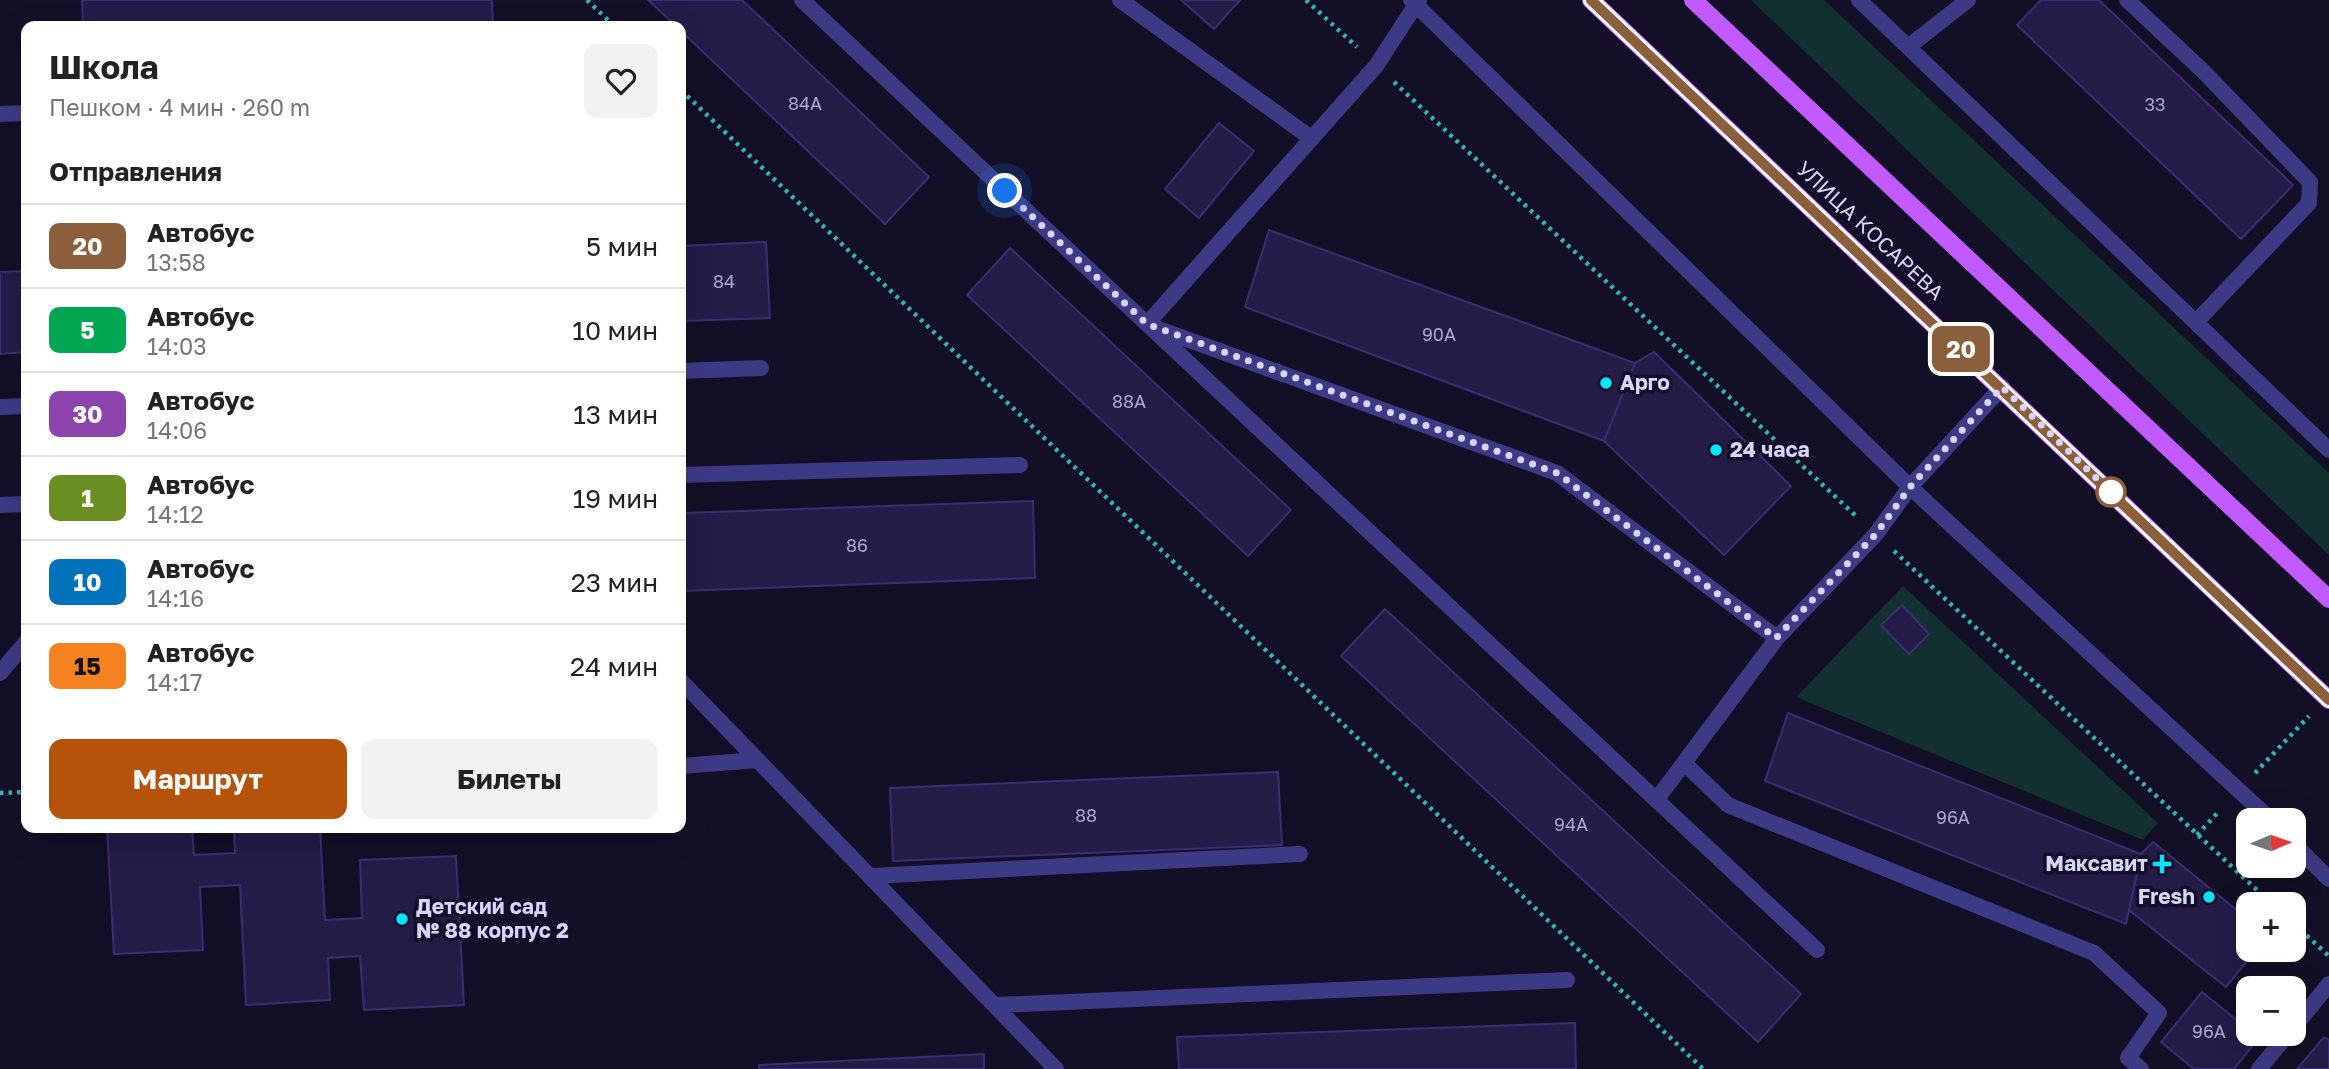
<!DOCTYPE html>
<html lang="ru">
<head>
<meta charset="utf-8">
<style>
	:root { --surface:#fff; --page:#f2f2f2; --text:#222; --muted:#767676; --line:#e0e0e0; --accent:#b45309 }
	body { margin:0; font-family:"Golos Text",sans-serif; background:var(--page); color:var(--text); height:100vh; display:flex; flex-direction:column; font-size:26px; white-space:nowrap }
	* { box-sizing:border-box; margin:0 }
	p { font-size:23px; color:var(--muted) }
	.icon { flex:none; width:38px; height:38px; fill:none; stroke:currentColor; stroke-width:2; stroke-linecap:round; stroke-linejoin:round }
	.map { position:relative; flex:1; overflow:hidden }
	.panel { position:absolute; left:21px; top:21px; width:665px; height:812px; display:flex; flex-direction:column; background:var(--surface); border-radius:14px; box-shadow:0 7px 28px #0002 }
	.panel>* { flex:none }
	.badge { padding:0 14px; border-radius:10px; font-size:24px; line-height:46px }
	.needle { width:46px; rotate:88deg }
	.fabs { position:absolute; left:2236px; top:808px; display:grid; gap:14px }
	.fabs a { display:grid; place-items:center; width:70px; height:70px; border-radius:14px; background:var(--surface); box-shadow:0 7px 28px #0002; font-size:35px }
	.you { position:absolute; width:35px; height:35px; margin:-18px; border:5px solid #fff; border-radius:50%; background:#1a73e8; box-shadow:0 0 0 10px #1a73e833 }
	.map>.badge { position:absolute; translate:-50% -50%; box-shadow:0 0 0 4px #fff }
	h2 { padding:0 28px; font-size:26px; line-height:63px }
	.round { display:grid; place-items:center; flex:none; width:74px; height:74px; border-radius:14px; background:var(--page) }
	.overview { display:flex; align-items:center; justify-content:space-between; height:119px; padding:0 28px }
	h1 { font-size:33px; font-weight:700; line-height:52px }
	.action { display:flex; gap:14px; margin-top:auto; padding:14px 28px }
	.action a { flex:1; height:80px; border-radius:14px; background:var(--accent); color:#fff; font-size:28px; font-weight:700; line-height:80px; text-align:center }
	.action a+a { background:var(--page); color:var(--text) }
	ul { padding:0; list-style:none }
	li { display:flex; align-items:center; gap:21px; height:84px; padding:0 28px; border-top:2px solid var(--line) }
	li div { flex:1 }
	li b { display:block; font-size:26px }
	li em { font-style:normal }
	li .badge { min-width:77px; font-weight:700; text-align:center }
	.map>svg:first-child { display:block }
	.green { fill:#12302f }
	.building { fill:#241b47; stroke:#3b2d73; stroke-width:2 }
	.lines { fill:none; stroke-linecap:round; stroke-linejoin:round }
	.path { stroke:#2fb8b0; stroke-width:4.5; stroke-dasharray:3.5 5; stroke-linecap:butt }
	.service { stroke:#3d3a85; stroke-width:16 }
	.primary { stroke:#c25bff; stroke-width:18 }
	.line-casing { stroke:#fff; stroke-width:16 }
	.line { stroke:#8b5e3c; stroke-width:10 }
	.walk { stroke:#d9d4ff; stroke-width:7; stroke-dasharray:0 12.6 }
	.poi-dot { fill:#00e5ff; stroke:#130f26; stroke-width:2.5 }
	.stop-dot { fill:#fff; stroke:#8b5e3c; stroke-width:3.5 }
	.labels { text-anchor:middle; stroke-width:7; stroke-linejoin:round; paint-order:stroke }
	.number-label { font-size:18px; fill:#aca6d1 }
	.street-label { font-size:21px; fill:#d9d4ff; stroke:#130f26 }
	.poi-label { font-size:21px; font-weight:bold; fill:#d9d4ff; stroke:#130f26; text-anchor:start }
</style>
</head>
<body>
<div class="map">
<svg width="2329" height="1069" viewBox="0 0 2329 1069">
	<rect width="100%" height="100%" fill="#130f26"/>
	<path class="green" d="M1751 0H1824L2329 473V555Z
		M1903 586 2158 823 2143 840 1796 697Z"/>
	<path class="building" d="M82 0H492L493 26H83Z
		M648 0H742L929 177 885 224 681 31V26H676Z
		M1181 0H1240L1214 29Z
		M2041 0H2099L2293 185 2241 239 2017 25Z
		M1219 123 1254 151 1199 218 1165 189Z
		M1269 230 1635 363 1604 441 1245 307Z
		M766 242 770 318 681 321V246Z
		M1010 248 1291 510 1248 556 967 295Z
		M26 271V352L0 354V272Z
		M1654 352 1791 486 1724 555 1604 441 1635 363Z
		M1033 501 1035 578 681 591V513Z
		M1902 605 1929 634 1909 654 1881 625Z
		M1385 609 1801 994 1758 1042 1341 656Z
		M1788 713 2141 854 2126 924 1765 781Z
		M1278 772 1282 845 893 861 890 788Z
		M107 828H192L194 855 235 853 234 828H320L325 920 362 918 360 860 456 856 464 1005 364 1010 360 956 328 958 330 1000 246 1005 240 885 200 887 203 950 114 954Z
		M2153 842 2249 920V950H2256L2226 987 2129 910 2141 854Z
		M2202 992 2249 1030V1034L2259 1038 2234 1069H2194L2161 1042Z
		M1575 1023 1576 1069H1179L1177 1037Z
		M2324 1037 2329 1040V1069H2297Z
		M984 1054V1069H759V1065Z"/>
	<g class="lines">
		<path class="path" d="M587 0 614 26
			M1306 0 1357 47
			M1394 82 1857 517
			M681 90 1703 1069
			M1894 551 2273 905
			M2255 773 2309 716
			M0 793 26 792
			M2197 835 2220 810
			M2294 924 2329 956"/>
		<path class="service" d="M802 0 1147 324 1376 66 1419 0
			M1120 0 1311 138
			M1411 0 1910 487 2272 821
			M1859 0 2329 450
			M2127 0 2203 71 2310 182 2309 203 2196 322
			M1908 47 1968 0
			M0 114 26 113
			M1147 324 1817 950
			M1153 327 1557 473 1777 638
			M681 371 761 368
			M0 407 26 406
			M681 475 1020 465
			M0 505 26 504
			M0 673 26 642
			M681 681 1056 1069
			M1684 763 1728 805 2094 953 2159 1013 2128 1058 2141 1069
			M681 766 758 760
			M1657 799 1777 638 1876 534 1910 487 2002 387
			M2294 844 2329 879
			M871 876 1300 854
			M997 1005 1567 980
			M2294 1027 2329 984
			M2259 1069 2288 1034"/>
		<path class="primary" d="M1591 0 2329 700
			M1693 0 2329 599"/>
	</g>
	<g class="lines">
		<defs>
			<path id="line" d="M1591 0 2329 700"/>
		</defs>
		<use href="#line" class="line-casing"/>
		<use href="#line" class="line"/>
		<path class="walk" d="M1005 191 1147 324 1557 473 1776 638 1876 534 1910 487 2002 387 2116 497 2111 492"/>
	</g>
	<g class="poi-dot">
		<circle cx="1606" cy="383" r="7"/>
		<circle cx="1716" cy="450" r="7"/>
		<path d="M2158.5 853.5h7v7h7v7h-7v7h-7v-7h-7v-7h7z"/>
		<circle cx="2209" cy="897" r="7"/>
		<circle cx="402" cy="919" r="7"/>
	</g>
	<circle class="stop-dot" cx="2111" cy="492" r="14"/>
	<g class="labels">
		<g class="number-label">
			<text x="805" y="110">84А</text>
			<text x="2155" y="111">33</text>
			<text x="724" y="288">84</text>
			<text x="1439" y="341">90А</text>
			<text x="1129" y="408">88А</text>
			<text x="857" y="552">86</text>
			<text x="1086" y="822">88</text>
			<text x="1953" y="824">96А</text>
			<text x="1571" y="831">94А</text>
			<text x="2209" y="1038">96А</text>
		</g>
		<g class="street-label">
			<text transform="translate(1870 231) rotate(43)" y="7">УЛИЦА КОСАРЕВА</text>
		</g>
		<g class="poi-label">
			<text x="1620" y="390">Арго</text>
			<text x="1730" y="457">24 часа</text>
			<text x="2148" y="871" text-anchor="end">Максавит</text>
			<text x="2195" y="904" text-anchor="end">Fresh</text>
			<text x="416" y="914">Детский сад<tspan x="416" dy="24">№ 88 корпус 2</tspan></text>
		</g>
	</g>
</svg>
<div class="fabs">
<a><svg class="needle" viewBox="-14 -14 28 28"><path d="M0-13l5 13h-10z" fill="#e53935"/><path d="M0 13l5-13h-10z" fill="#767676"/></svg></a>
<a>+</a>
<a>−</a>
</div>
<div class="you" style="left:1005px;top:191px"></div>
<b class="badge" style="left:1961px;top:349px;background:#8b5e3c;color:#fff">20</b>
<section class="panel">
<div class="overview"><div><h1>Школа</h1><p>Пешком · 4 мин · 260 m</p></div><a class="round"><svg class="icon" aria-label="heart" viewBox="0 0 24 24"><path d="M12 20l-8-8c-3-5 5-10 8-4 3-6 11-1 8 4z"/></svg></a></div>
<h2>Отправления</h2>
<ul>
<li><span class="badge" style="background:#8b5e3c;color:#fff">20</span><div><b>Автобус</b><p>13:58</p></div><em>5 мин</em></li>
<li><span class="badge" style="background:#00a651;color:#fff">5</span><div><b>Автобус</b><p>14:03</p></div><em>10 мин</em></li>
<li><span class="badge" style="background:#8e44ad;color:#fff">30</span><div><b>Автобус</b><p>14:06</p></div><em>13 мин</em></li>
<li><span class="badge" style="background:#6b8e23;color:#fff">1</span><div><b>Автобус</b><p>14:12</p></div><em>19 мин</em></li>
<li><span class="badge" style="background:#0072bc;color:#fff">10</span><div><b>Автобус</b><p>14:16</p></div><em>23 мин</em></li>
<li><span class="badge" style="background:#f58220;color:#111">15</span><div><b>Автобус</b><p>14:17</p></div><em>24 мин</em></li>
</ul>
<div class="action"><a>Маршрут</a><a>Билеты</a></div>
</section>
</div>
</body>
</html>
